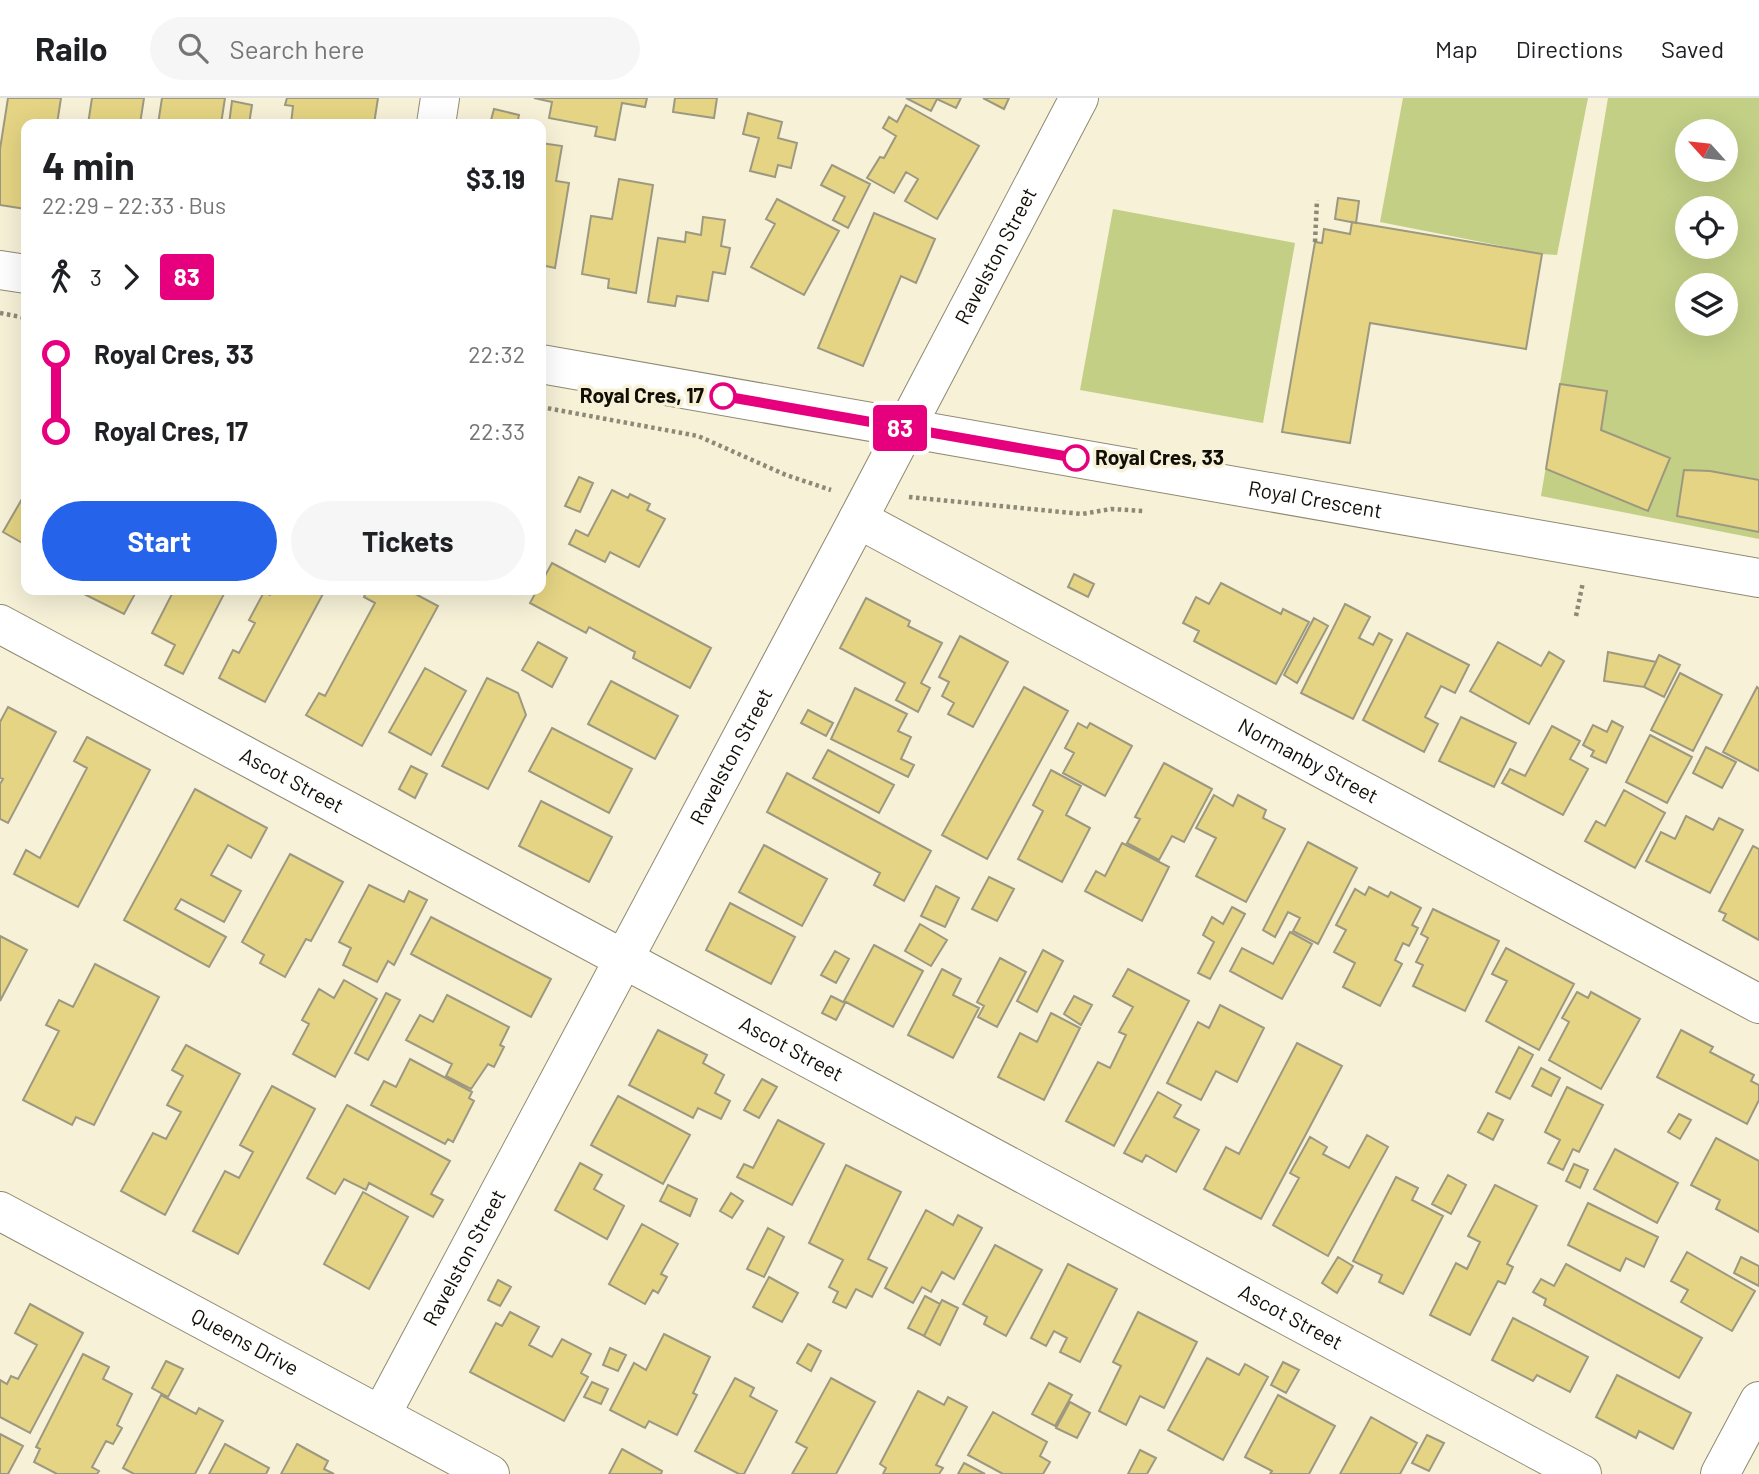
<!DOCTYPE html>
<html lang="en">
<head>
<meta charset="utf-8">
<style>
	:root { --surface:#fff; --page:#f6f6f6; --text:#202124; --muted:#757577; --line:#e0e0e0; --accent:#2563eb }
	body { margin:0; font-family:Barlow,sans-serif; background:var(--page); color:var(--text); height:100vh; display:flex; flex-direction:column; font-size:26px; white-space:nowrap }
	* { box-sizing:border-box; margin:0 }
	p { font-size:23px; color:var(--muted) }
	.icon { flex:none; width:38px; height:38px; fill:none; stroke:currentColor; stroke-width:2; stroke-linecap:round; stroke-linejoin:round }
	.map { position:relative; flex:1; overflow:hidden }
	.side { position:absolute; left:21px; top:21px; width:525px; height:476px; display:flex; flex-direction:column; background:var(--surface); border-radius:14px; box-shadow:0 7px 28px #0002 }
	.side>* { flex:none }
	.badge { padding:0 14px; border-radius:5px; font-size:24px; line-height:46px }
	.needle { width:46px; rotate:297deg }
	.controls { position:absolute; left:1675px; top:21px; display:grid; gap:14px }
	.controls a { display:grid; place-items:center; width:63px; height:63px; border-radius:50%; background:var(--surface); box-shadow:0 7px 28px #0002; font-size:35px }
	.map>.badge { position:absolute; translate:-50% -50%; box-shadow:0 0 0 4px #fff }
	.legs { display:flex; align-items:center; gap:10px; height:77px; padding:0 21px; font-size:23px }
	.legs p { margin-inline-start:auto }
	.overview { display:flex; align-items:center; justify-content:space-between; height:119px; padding:0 21px }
	h1 { font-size:38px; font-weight:700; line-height:52px }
	.cta { display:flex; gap:14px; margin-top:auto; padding:14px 21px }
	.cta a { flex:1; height:80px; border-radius:42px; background:var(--accent); color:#fff; font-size:28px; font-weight:700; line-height:80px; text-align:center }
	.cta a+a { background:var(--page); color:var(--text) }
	ul { padding:0 21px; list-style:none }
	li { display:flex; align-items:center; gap:24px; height:77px; font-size:26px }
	li i { display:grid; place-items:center; width:10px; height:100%; margin:0 9px; background:currentColor }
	li i::after { content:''; width:18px; height:18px; margin:-9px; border:5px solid; border-radius:50%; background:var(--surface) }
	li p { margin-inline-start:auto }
	li:first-child i { background:linear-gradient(#0000 50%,currentColor 0) }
	li:last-child i { background:linear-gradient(currentColor 50%,#0000 0) }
	header { display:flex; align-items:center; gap:42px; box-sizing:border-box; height:98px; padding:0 35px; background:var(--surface); border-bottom:2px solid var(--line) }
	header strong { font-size:33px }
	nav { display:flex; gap:38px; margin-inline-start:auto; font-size:24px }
	.search { width:490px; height:63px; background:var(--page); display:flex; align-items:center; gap:18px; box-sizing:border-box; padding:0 24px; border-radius:38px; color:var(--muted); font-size:26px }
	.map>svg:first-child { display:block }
	.green { fill:#c2cf85; fill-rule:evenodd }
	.building { fill:#e5d483; stroke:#9d9981; stroke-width:2 }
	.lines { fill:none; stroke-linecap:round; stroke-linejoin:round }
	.minor-casing { stroke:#8f8a73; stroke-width:40 }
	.path { stroke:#8d8977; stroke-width:4.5; stroke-dasharray:3.5 3.5; stroke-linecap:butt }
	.minor { stroke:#fff; stroke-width:38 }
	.line-1-casing { stroke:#fff; stroke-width:16 }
	.line-1 { stroke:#e6007e; stroke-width:10 }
	.stop-1-dot { fill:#fff; stroke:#e6007e; stroke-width:3.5 }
	.labels { text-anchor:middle; stroke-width:7; stroke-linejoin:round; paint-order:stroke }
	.street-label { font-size:21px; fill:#100e06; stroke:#f6f1d7 }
	.stop-label { font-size:21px; font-weight:bold; fill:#100e06; stroke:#f6f1d7; text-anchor:end }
</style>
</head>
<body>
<header>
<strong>Railo</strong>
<div class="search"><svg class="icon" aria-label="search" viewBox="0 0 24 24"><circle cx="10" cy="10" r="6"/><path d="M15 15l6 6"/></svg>Search here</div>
<nav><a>Map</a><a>Directions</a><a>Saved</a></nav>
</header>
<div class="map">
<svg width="1759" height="1376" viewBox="0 0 1759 1376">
	<rect width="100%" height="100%" fill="#f6f1d7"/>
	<path class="green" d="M1403 0H1588L1557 157 1542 156 1380 124Z
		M1608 0H1759V441L1541 398ZM1687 33H1726V72H1687ZM1687 110H1726V149H1687ZM1687 187H1726V226H1687Z
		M1113 111 1295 145 1263 325 1080 292Z"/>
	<path class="building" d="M8 0H61L57 26H26V111L0 107V51Z
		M92 0H144L140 26H88Z
		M162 0H225L221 26H158Z
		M287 0H378L374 26H291L293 8 285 7Z
		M534 0H647L645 9 622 5 615 42 595 38 597 29 549 20 552 4Z
		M675 0H717L714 20 673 14Z
		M906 0H961L956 10 937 1 931 13Z
		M983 0H1009L1004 11Z
		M232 3 252 7 249 26H229Z
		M906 7 979 48 937 121 905 103 918 81 906 74 894 95 867 80 880 59 884 60 896 38 883 30 889 19 897 24Z
		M494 11 519 17 517 26H490Z
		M748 15 782 24 778 40 797 45 791 70 778 67 775 79 750 73 759 40 743 36Z
		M541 45 562 48 556 83 569 85 555 170 541 167Z
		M832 67 870 86 848 130 833 122 845 99 821 87Z
		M619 81 653 87 636 195 608 190 609 181 582 176 591 118 612 121Z
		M1338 100 1359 103 1356 125 1335 121Z
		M777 101 839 133 804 197 751 169 775 126 766 121Z
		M874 115 935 141 916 185 901 178 863 268 818 250Z
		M703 119 725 122 721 148 730 150 725 176 713 174 708 203 677 198 675 208 648 204 658 140 685 144 686 134 701 137Z
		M1352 124 1542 156 1526 251 1370 225 1350 345 1282 334 1315 144 1322 145 1324 131 1350 136Z
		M1560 286 1607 293 1601 332 1670 360 1648 413 1546 371Z
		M1684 372 1710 373 1759 382V434L1677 418Z
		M579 379 593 385 580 414 565 408Z
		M612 392 628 400 630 396 650 406 647 412 665 421 639 469 610 454 605 464 569 446 576 432 588 438Z
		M26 394V447L3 434Z
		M552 465 711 550 690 590 633 560 635 554 589 529 586 535 530 505 537 492H541V485Z
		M1074 476 1094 486 1088 499 1068 489Z
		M1221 485 1281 516 1283 511 1309 524 1276 586 1194 543 1199 533 1183 525 1196 499 1209 506Z
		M76 492H137L124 516Z
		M174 492H226L183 576 165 567 175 547 152 535Z
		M273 492H319L324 494 265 604 219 580 233 552 239 555 255 525 249 522 264 494 270 497Z
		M367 492H408L438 508 362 648 306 617 319 595 325 598 375 505 364 499Z
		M866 500 910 523 908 528 942 545 921 585 930 590 918 614 896 602 905 585 840 550Z
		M1345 506 1370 519 1359 540 1373 547 1379 535 1392 542 1353 621 1301 595Z
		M1314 520 1328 528 1297 585 1284 577Z
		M1407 535 1469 567 1455 595 1441 588 1425 619 1438 626 1424 654 1363 622Z
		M960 538 1008 564 973 629 948 616 954 605 942 598 949 584 939 579Z
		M538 544 567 560 552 589 522 572Z
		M1498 544 1541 568 1549 554 1564 563 1529 626 1470 593Z
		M1608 554 1656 564 1644 589 1604 583Z
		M1659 557 1680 567 1664 599 1644 589Z
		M425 570 466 593 431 657 389 634Z
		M1680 575 1722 597 1693 653 1651 632Z
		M487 580 518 595 526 617 488 691 442 668Z
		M611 583 678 618 655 661 588 626Z
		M1024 589 1068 613 987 761 942 737Z
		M1757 589 1759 591V673L1723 654Z
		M855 590 907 616 898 633 911 639 901 661 914 667 908 679 831 641Z
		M8 609 56 634 8 725 0 721V686L3 681 0 680V624Z
		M808 612 833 625 826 638 801 625Z
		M1461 619 1516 645 1494 689 1439 663Z
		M1612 623 1623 629 1606 665 1591 658 1594 653 1583 647 1593 627 1607 634Z
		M1078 625 1087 630 1090 625 1132 648 1105 698 1063 675 1074 655 1065 650Z
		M1552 628 1580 643 1570 661 1588 671 1563 717 1502 685 1510 671 1525 678Z
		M552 630 632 671 609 715 529 673Z
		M1650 637 1692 659 1667 705 1626 684Z
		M87 639 150 672 78 809 14 776 26 752 40 760 87 670 74 663Z
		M1706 649 1736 664 1722 690 1693 675Z
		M828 652 894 687 879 715 813 680Z
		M1164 665 1212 691 1184 744 1172 738 1159 762 1127 745 1140 721 1135 719Z
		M411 668 427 676 415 700 399 691Z
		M1051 672 1081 688 1066 717 1090 730 1062 784 1018 761 1043 713 1033 707Z
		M787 675 931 753 904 803 874 787 880 775 767 714Z
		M195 691 267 730 251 760 228 747 211 777 241 793 224 824 181 801 175 811 226 839 209 869 124 822Z
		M1624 692 1665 715 1635 770 1585 743 1596 723 1605 728Z
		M1214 697 1233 708 1238 697 1266 712 1263 720 1285 731 1246 804 1196 778 1216 740 1196 730Z
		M541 703 612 739 589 784 519 748Z
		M1686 718 1713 732 1719 720 1743 732 1710 795 1646 763 1661 734 1675 741Z
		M1308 744 1357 770 1318 846 1293 833 1300 820 1288 814 1275 839 1263 832Z
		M1122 745 1169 769 1142 823 1085 793 1096 773 1105 778Z
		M764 747 827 781 802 828 739 794Z
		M1753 748 1759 751V842L1723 822 1726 816 1719 813Z
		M290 756 343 784 311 843 306 841 285 879 260 865 264 857 242 844Z
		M989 779 1014 791 997 823 972 811Z
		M369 787 404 804 409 793 427 802 394 867 388 863 377 884 343 867 351 850 339 844Z
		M936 788 959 800 945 829 921 818Z
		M1369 789 1388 799 1391 794 1421 810 1412 827 1418 830 1409 848 1403 845 1395 862 1402 866 1380 908 1343 889 1355 865 1334 854 1346 832 1336 827 1355 791 1365 797Z
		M730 805 795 839 771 886 706 852Z
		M1232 809 1245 816 1210 881 1198 875 1214 844 1203 837 1212 819 1223 826Z
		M1433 811 1499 843 1465 913 1413 888 1423 867 1416 864 1428 840 1421 836Z
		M431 819 551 881 531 919 411 856Z
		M920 826 947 842 931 868 905 853Z
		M1290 834 1312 846 1282 901 1230 873 1242 850 1273 866Z
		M0 838 27 852 0 903Z
		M874 847 923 873 893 929 844 903Z
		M1506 850 1574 886 1539 952 1486 923 1507 883 1492 876Z
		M1043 852 1063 863 1037 914 1017 903Z
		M835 853 849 861 836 885 821 877Z
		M1000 860 1026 874 997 929 978 919 984 908 977 904Z
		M95 866 159 899 94 1027 76 1019 72 1027 23 1002 59 933 46 927 59 902 73 909Z
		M942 871 961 881 953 897 979 910 953 960 908 937Z
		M1128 871 1189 903 1114 1048 1066 1023 1098 964 1110 970 1126 937 1119 934 1133 909 1113 898Z
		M344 882 377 901 335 979 293 956 309 926 302 922 319 891 334 900Z
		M1577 894 1588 900 1591 894 1640 921 1601 991 1549 962 1569 924 1562 920Z
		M386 895 400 902 368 962 355 955Z
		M447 897 509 929 500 947 504 949 494 969 488 966 471 991 446 978 452 966 406 942 420 917 433 924Z
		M831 898 845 905 836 922 822 915Z
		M1074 898 1092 907 1081 927 1064 916Z
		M1220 907 1264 930 1237 984 1216 973 1201 1002 1167 985 1198 924 1209 930Z
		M1051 915 1080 930 1044 1002 998 979 1020 935 1037 944Z
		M658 932 707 957 703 965 724 977 715 995 730 1003 721 1021 698 1010 693 1020 629 987Z
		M1681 932 1713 949 1710 954 1754 977 1751 983 1759 987V1002L1747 1026 1657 979Z
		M1297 945 1342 968 1261 1121 1204 1091 1226 1049 1239 1056Z
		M186 947 240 976 165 1117 121 1093 153 1035 166 1041 181 1014 167 1007 183 978 172 972Z
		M1519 949 1533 957 1510 1001 1496 994Z
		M410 961 472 994 469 1000 474 1003 453 1044 448 1041 445 1046 371 1007 384 983 396 989Z
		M1541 970 1560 980 1551 998 1532 988Z
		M762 981 777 989 759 1020 744 1012Z
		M272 988 315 1011 238 1156 193 1133 225 1073 239 1080 253 1054 240 1047Z
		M1567 989 1603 1007 1579 1054 1573 1051 1563 1072 1548 1065 1560 1042 1545 1034Z
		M1158 994 1181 1007 1174 1019 1199 1032 1176 1074 1146 1057 1142 1064 1124 1055Z
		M618 998 690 1037 663 1086 591 1047Z
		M347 1007 450 1063 431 1096 443 1102 433 1119 369 1085 366 1092 344 1081 335 1096 307 1080Z
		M1488 1015 1503 1022 1493 1042 1478 1034Z
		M1679 1016 1691 1022 1680 1041 1668 1034Z
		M778 1022 824 1046 792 1107 737 1079 744 1066 753 1070Z
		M1367 1037 1388 1049 1328 1158 1273 1127 1299 1080 1290 1075 1310 1039 1327 1049 1323 1056 1349 1070Z
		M1716 1040 1759 1063V1134L1716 1111 1720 1102 1691 1087Z
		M1615 1051 1678 1085 1657 1125 1594 1091Z
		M580 1065 602 1077 594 1091 624 1108 607 1141 555 1112Z
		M1574 1066 1588 1072 1580 1090 1566 1083Z
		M846 1067 901 1094 868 1161 887 1170 872 1199 856 1191 846 1210 833 1204 838 1194 829 1189 843 1162 809 1145Z
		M1448 1077 1466 1087 1451 1116 1432 1106Z
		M1396 1079 1418 1090 1412 1102 1443 1118 1403 1196 1379 1184 1382 1177 1353 1163Z
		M668 1087 697 1101 690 1118 660 1103Z
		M1495 1087 1537 1108 1507 1166 1513 1169 1505 1186 1498 1183 1470 1237 1430 1217 1456 1165 1467 1171 1480 1144 1468 1138Z
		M363 1094 408 1119 369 1191 324 1166Z
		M731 1095 743 1103 732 1120 720 1113Z
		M1588 1105 1658 1139 1644 1169 1626 1160 1620 1173 1568 1147Z
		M926 1112 953 1127 958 1117 982 1130 954 1181 942 1174 931 1194 922 1189 913 1205 885 1190Z
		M642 1126 678 1146 661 1176 667 1179 658 1195 653 1192 645 1206 609 1186Z
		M768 1130 784 1139 764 1179 747 1171Z
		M995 1147 1042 1172 1006 1238 984 1226 987 1219 963 1206Z
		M1687 1154 1755 1193 1732 1233 1681 1204 1688 1192 1671 1183Z
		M1338 1159 1353 1168 1337 1195 1322 1185Z
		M1741 1159 1759 1168V1188L1734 1175Z
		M1068 1166 1117 1191 1080 1264 1060 1254 1067 1240 1054 1233 1046 1248 1031 1240Z
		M1566 1166 1702 1240 1679 1280 1544 1207 1546 1201 1533 1194 1541 1181 1554 1188Z
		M769 1179 798 1195 782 1224 753 1209Z
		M498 1182 511 1189 500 1208 488 1202Z
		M925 1198 940 1206 924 1238 908 1230Z
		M942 1202 958 1210 940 1247 924 1238Z
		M30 1206 83 1235 30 1335 0 1319V1282L7 1286 11 1278 18 1281 37 1247 15 1235Z
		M510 1214 539 1229 529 1247 552 1259 562 1241 591 1256 581 1275 588 1279 564 1323 470 1274 496 1225 502 1228Z
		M1138 1214 1197 1244 1164 1310 1140 1298 1126 1327 1099 1313 1121 1268 1113 1264Z
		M1513 1220 1588 1259 1570 1294 1537 1277 1533 1283 1492 1262Z
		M664 1236 710 1259 693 1295 697 1297 677 1337 649 1323 645 1330 610 1312 634 1265 646 1272Z
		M808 1246 821 1253 811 1273 797 1265Z
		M610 1250 626 1257 618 1273 603 1267Z
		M83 1256 109 1269 103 1281 132 1296 117 1327 122 1330 113 1346 106 1343 92 1369 99 1373 97 1376H57L34 1364 40 1351 36 1349Z
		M1207 1260 1239 1277 1245 1266 1268 1279 1223 1362 1168 1332Z
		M166 1263 183 1271 168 1299 152 1290Z
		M1283 1264 1299 1272 1286 1295 1271 1287Z
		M1617 1277 1691 1315 1673 1351 1639 1333 1636 1340 1596 1319Z
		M735 1280 754 1290 750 1298 777 1313 744 1376H739L695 1353Z
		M831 1280 875 1304 836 1376H792L807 1350 796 1344Z
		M592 1284 608 1291 601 1306 584 1299Z
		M1049 1285 1072 1297 1055 1328 1032 1316Z
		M918 1293 944 1307 948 1299 967 1309 936 1367 943 1370 939 1376H883L886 1370 880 1366Z
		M161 1297 196 1316 199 1310 223 1323 195 1376H134L123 1370Z
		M1278 1297 1335 1328 1309 1376H1270L1272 1373 1245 1359Z
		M1070 1304 1090 1315 1077 1340 1056 1330Z
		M993 1314 1047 1344 1040 1358 1050 1364 1043 1376H1003L968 1357Z
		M1371 1319 1417 1345 1400 1376H1340Z
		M0 1336 23 1348 8 1376H0Z
		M1427 1337 1444 1345 1429 1373 1412 1365Z
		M225 1346 269 1370 266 1376H209Z
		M297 1346 328 1363 324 1371 334 1376H281Z
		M622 1351 662 1373 661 1376H609Z
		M1140 1352 1156 1360 1147 1376H1128Z
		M964 1365 985 1376H958Z"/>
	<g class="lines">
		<defs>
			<g id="minor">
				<path d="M436 26 440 0"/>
				<path d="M0 172 26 176"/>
				<path id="s1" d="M541 266 1759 480"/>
				<path id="s2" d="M858 421 1759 906"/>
				<path id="s3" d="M0 526 1582 1376"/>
				<path id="s4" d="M0 1113 490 1376"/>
				<path id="s5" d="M381 1317 858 421 1079 0"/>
				<path d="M1720 1376 1759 1303"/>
			</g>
		</defs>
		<use href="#minor" class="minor-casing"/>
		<path class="path" d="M1315 144 1317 102
			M0 215 26 220
			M541 309 698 338 786 377 831 392
			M909 399 1082 416 1111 411 1144 413
			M1576 518 1583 484"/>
		<use href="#minor" class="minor"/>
	</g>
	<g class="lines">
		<defs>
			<path id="line-1" d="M723 298 1076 360"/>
		</defs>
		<use href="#line-1" class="line-1-casing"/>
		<use href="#line-1" class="line-1"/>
	</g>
	<g class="stop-1-dot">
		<circle cx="723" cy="298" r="12"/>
		<circle cx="1076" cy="360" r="12"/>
	</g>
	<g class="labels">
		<g class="street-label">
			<text dy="7" stroke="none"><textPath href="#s5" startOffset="1312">Ravelston Street</textPath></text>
			<text dy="7" stroke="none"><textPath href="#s1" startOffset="786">Royal Crescent</textPath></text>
			<text dy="7" stroke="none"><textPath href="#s5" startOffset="746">Ravelston Street</textPath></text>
			<text dy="7" stroke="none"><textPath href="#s2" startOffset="511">Normanby Street</textPath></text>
			<text dy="7" stroke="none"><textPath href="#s3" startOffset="331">Ascot Street</textPath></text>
			<text dy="7" stroke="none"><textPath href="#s3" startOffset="898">Ascot Street</textPath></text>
			<text dy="7" stroke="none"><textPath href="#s5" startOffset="178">Ravelston Street</textPath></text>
			<text dy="7" stroke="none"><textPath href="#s3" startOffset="1465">Ascot Street</textPath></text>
			<text dy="7" stroke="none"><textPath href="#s4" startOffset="278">Queens Drive</textPath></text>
		</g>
		<g class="stop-label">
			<text x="704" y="305">Royal Cres, 17</text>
			<text x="1095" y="367" text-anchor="start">Royal Cres, 33</text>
		</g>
	</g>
</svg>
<div class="controls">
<a><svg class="needle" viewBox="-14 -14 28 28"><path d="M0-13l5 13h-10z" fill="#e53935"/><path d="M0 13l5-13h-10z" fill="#757577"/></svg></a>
<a><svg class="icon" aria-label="locate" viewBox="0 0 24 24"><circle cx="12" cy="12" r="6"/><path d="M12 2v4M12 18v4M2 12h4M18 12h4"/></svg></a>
<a><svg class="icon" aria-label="layers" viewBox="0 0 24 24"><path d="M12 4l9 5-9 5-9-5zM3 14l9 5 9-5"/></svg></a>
</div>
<b class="badge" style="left:900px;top:330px;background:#e6007e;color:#fff">83</b>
<section class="side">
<div class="overview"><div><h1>4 min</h1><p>22:29 – 22:33 · Bus</p></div><b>$3.19</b></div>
<div class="legs"><svg class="icon" aria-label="walk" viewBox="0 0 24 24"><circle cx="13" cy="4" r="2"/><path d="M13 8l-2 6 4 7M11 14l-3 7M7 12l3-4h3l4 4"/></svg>3<svg class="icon" aria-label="forward" viewBox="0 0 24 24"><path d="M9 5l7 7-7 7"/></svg><b class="badge" style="background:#e6007e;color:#fff">83</b></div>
<ul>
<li><i style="color:#e6007e"></i><b>Royal Cres, 33</b><p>22:32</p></li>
<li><i style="color:#e6007e"></i><b>Royal Cres, 17</b><p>22:33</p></li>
</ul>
<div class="cta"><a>Start</a><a>Tickets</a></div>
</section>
</div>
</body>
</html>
